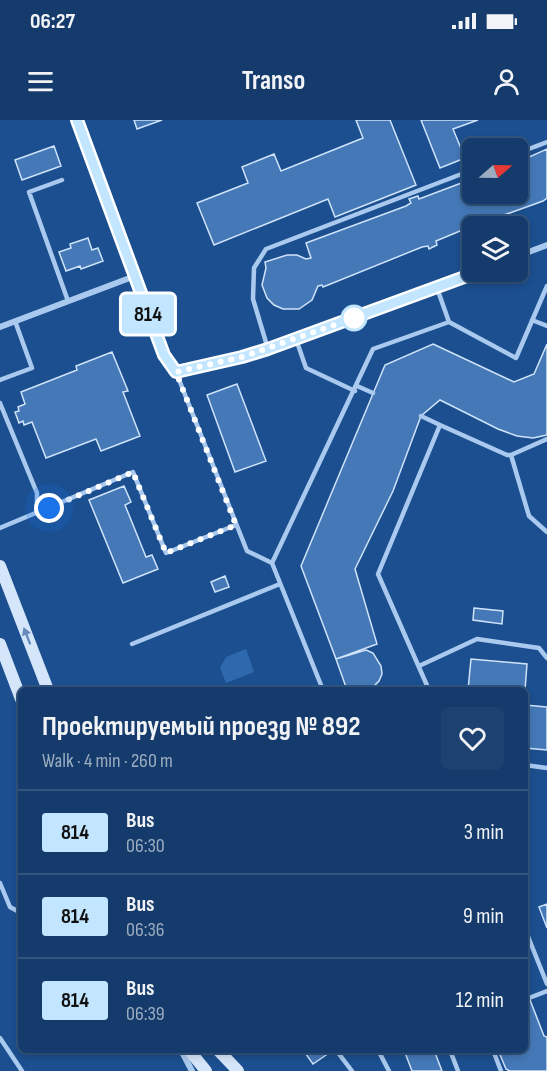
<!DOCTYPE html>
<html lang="en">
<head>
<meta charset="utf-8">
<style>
	:root { --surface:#143b6b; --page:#1d4271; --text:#f1f3f6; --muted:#9dadc1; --line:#33557e }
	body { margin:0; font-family:"Sofia Sans Condensed",sans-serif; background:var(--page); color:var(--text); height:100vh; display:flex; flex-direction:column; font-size:22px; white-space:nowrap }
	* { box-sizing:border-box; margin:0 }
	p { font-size:20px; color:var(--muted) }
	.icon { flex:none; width:33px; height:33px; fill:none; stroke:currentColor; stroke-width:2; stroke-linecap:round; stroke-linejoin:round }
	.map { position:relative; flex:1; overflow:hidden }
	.side { position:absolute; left:18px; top:567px; width:510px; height:366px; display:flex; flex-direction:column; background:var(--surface); border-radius:9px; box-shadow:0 3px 9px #0003,0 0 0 2px var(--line) }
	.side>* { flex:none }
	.badge { padding:0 12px; border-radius:4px; font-size:21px; line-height:39px }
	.needle { width:39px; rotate:70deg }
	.fabs { position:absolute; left:462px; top:18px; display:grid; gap:12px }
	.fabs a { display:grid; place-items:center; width:66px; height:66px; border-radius:9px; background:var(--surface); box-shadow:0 3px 9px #0003,0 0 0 2px var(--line); font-size:30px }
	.you { position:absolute; width:30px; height:30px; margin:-15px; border:4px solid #fff; border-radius:50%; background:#1a73e8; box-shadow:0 0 0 9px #1a73e833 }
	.map>.badge { position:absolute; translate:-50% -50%; box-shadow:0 0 0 3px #fff }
	.round { display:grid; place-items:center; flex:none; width:63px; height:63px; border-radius:9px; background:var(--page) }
	.headline { display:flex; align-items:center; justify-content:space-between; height:102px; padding:0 24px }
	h1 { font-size:28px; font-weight:700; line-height:45px }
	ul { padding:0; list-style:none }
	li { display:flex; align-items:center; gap:18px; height:84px; padding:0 24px; border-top:2px solid var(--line) }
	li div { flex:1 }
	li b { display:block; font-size:22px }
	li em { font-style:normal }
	li .badge { min-width:66px; font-weight:700; text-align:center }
	.status { display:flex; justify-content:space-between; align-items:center; height:42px; padding:0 30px; background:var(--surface); direction:ltr }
	.status svg { height:16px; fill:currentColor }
	header { display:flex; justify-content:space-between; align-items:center; height:78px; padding:0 24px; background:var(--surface); font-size:27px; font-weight:700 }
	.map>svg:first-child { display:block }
	.green { fill:#2e69ad }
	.building { fill:#4478b7; stroke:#cfe3fa; stroke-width:1.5 }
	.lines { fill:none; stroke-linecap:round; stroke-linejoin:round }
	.lane { stroke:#a9c9ee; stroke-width:4.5 }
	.street { stroke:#a9c9ee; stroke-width:6 }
	.secondary { stroke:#d6e6fa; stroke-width:12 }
	.oneway { fill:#668bba }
	.line-casing { stroke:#fff; stroke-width:14 }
	.line { stroke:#c2e6ff; stroke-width:9 }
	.walk { stroke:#fff; stroke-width:6; stroke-dasharray:0 10.8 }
	.stop-dot { fill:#fff; stroke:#c2e6ff; stroke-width:3 }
</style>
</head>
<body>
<div class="status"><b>06:27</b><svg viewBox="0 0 49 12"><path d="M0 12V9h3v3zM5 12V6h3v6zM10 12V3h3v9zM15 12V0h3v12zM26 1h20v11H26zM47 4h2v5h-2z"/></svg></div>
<header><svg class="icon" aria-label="menu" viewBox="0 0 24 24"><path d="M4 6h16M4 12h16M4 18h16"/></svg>Transo<svg class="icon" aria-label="person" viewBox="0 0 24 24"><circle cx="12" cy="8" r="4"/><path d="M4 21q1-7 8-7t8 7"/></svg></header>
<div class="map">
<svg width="547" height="951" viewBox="0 0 547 951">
	<rect width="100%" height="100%" fill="#1b4f8f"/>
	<path class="green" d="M246 529 254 552 226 563 220 548 226 537Z"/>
	<path class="building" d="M134 0H162L137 9Z
		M356 0H390L416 65 335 97 328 79 214 125 197 83 248 63 242 47 274 34 281 51 363 18Z
		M421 0H478L453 9 465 38 440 48Z
		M54 26 61 46 22 60 15 40Z
		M547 29V78L543 81 493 99 495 104 489 106H481L480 104 472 106 436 121 437 125 429 129 428 126 422 127 323 167 322 165 318 166 312 180 299 189H283L274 185 267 178 262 165 266 148 265 142 287 135H297L306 139 311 138 306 123 406 86 411 83 409 79 418 76 419 79 464 62 463 59 472 55V74H518V42Z
		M88 118 92 130 98 128 103 141 81 149 80 146 66 151 59 132 71 128 70 124Z
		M433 224 514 262 534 254 547 224V315L533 318 517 316 498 309 440 280 421 296 393 371 355 449 377 524 336 539 301 446 385 245Z
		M112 232 128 271 123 272 140 316 101 331 96 319 46 338 32 302 24 305 23 301 19 303 15 292 19 291 18 287 25 284 21 272 77 250 76 246Z
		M237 264 266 341 235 352 207 275Z
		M124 366 131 382 125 385 146 437 152 435 158 449 123 463 89 380Z
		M225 456 229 467 215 472 211 462Z
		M474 488 503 491 502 504 473 500Z
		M366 530 373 533 381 546 382 554 379 561 372 568 367 570H347L336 539Z
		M471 539 527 544 525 570H468Z
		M525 585 547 587V630L525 628Z
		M547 784V808L539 787Z
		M525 867 544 916 547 917V951H510L506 949 498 930H525Z
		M303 930H326L329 933 313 944Z
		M404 930H434L442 951H412Z"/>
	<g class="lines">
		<path class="lane" d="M518 33 547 22
			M62 60 29 72 68 181
			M437 168 449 202
			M532 200 547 206
			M296 219 306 248 355 271
			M268 229 253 179 254 148 266 129 472 50
			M176 252 247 431 272 443 323 570
			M0 260 32 248 15 201
			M357 266 373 273
			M0 283 37 373V393
			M421 296 440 305
			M511 335 529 396 547 412
			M0 408 133 352 166 433 236 405
			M272 443 373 229 449 202 516 238 547 166
			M132 524 280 464
			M419 546 477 519 539 528 547 538
			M429 570 378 454 440 305 507 335H511L547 319
			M525 645 547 648
			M0 763 10 787 21 793
			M525 809 547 864
			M529 878 547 871
			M0 918 22 951
			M336 930 352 951
			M378 930 389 951
			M450 930 458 951
			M493 930 501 951"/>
		<path class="street" d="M77 0 163 235 176 252 242 237 268 229 478 152
			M518 136 547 125
			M0 207 135 156
			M181 930 192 951"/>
		<path class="secondary" d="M0 446 48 570
			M0 524 21 579
			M189 930 206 951
			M218 930 238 951"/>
	</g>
	<defs><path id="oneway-solid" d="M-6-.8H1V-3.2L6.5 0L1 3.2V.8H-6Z" transform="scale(1.5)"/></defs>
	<use class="oneway" href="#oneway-solid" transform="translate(27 516) rotate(-111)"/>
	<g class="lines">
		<defs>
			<path id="line" d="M77 0 164 235 176 252 242 237 268 229 478 152"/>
		</defs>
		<use href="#line" class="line-casing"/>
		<use href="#line" class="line"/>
		<path class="walk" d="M49 388 133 352 166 433 236 405 176 252 242 237 354 198"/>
	</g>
	<circle class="stop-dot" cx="354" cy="198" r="12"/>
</svg>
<div class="fabs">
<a><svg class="needle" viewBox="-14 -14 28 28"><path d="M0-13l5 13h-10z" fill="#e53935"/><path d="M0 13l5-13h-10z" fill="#9dadc1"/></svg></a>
<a><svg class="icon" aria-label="layers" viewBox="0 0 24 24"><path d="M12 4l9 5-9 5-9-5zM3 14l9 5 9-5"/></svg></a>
</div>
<div class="you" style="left:49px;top:388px"></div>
<b class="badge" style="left:148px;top:194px;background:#c2e6ff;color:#111">814</b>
<section class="side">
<div class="headline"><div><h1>Проектируемый проезд № 892</h1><p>Walk · 4 min · 260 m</p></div><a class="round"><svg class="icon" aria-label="heart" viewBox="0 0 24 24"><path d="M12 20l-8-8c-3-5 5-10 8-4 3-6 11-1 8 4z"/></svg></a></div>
<ul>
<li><span class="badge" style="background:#c2e6ff;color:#111">814</span><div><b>Bus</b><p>06:30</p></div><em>3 min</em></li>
<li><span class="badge" style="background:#c2e6ff;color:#111">814</span><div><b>Bus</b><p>06:36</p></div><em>9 min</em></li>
<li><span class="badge" style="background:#c2e6ff;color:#111">814</span><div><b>Bus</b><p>06:39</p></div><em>12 min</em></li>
</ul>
</section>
</div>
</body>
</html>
